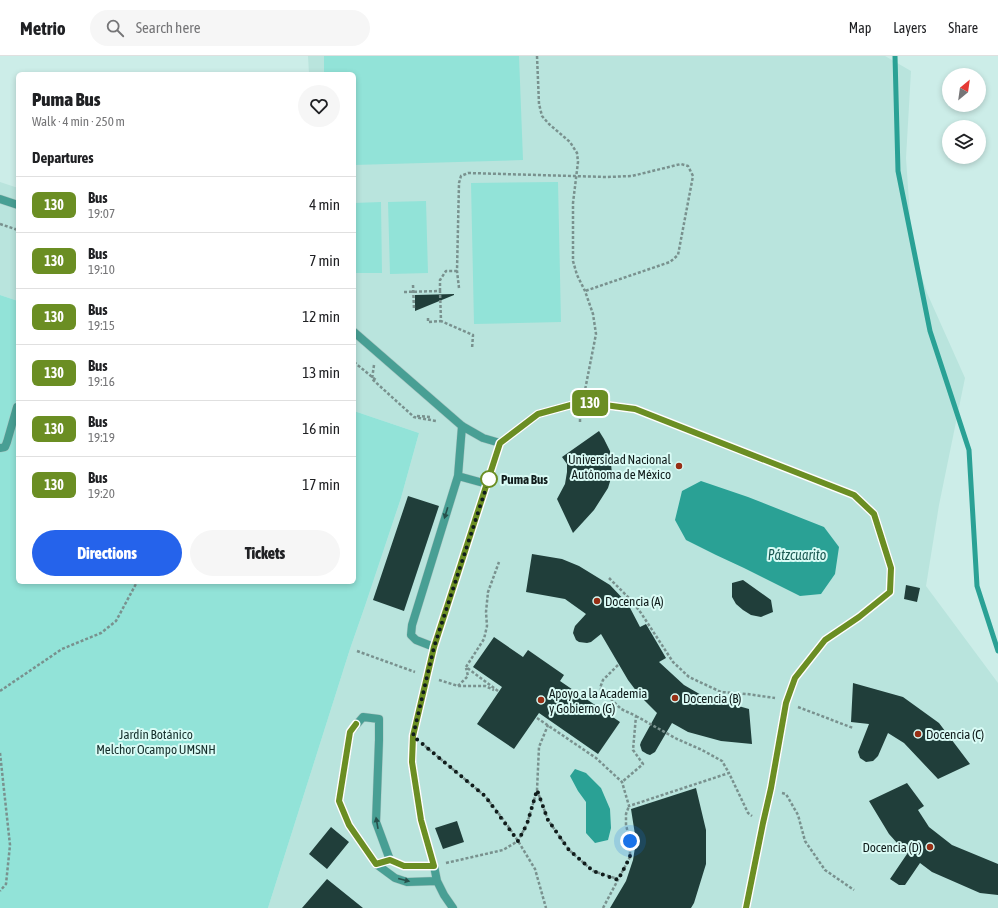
<!DOCTYPE html>
<html lang="en">
<head>
<meta charset="utf-8">
<style>
	:root { --surface:#fff; --page:#f6f6f6; --text:#202124; --muted:#757577; --line:#e0e0e0; --accent:#2563eb }
	body { margin:0; font-family:"Asap Condensed",sans-serif; background:var(--page); color:var(--text); height:100vh; display:flex; flex-direction:column; font-size:15px; white-space:nowrap }
	* { box-sizing:border-box; margin:0 }
	p { font-size:13px; color:var(--muted) }
	.icon { flex:none; width:22px; height:22px; fill:none; stroke:currentColor; stroke-width:2; stroke-linecap:round; stroke-linejoin:round }
	.map { position:relative; flex:1; overflow:hidden }
	.drawer { position:absolute; left:16px; top:16px; width:340px; height:512px; display:flex; flex-direction:column; background:var(--surface); border-radius:6px; box-shadow:0 2px 6px #0003 }
	.drawer>* { flex:none }
	.badge { padding:0 8px; border-radius:6px; font-size:14px; line-height:26px }
	.needle { width:26px; rotate:29deg }
	.tools { position:absolute; left:942px; top:12px; display:grid; gap:8px }
	.tools a { display:grid; place-items:center; width:44px; height:44px; border-radius:50%; background:var(--surface); box-shadow:0 2px 6px #0003; font-size:20px }
	.you { position:absolute; width:20px; height:20px; margin:-10px; border:3px solid #fff; border-radius:50%; background:#1a73e8; box-shadow:0 0 0 6px #1a73e833 }
	.map>.badge { position:absolute; translate:-50% -50%; box-shadow:0 0 0 2px #fff }
	h2 { padding:0 16px; font-size:15px; line-height:36px }
	.round { display:grid; place-items:center; flex:none; width:42px; height:42px; border-radius:21px; background:var(--page) }
	.overview { display:flex; align-items:center; justify-content:space-between; height:68px; padding:0 16px }
	h1 { font-size:19px; font-weight:800; line-height:30px }
	.primary-button { display:flex; gap:8px; margin-top:auto; padding:8px 16px }
	.primary-button a { flex:1; height:46px; border-radius:24px; background:var(--accent); color:#fff; font-size:16px; font-weight:800; line-height:46px; text-align:center }
	.primary-button a+a { background:var(--page); color:var(--text) }
	ul { padding:0; list-style:none }
	li { display:flex; align-items:center; gap:12px; height:56px; padding:0 16px; border-top:1px solid var(--line) }
	li div { flex:1 }
	li b { display:block; font-size:15px }
	li em { font-style:normal }
	li .badge { min-width:44px; font-weight:700; text-align:center }
	header { display:flex; align-items:center; gap:24px; box-sizing:border-box; height:56px; padding:0 20px; background:var(--surface); border-bottom:1px solid var(--line) }
	header strong { font-size:19px }
	nav { display:flex; gap:22px; margin-inline-start:auto; font-size:14px }
	.search { width:280px; height:36px; background:var(--page); display:flex; align-items:center; gap:10px; box-sizing:border-box; padding:0 14px; border-radius:22px; color:var(--muted); font-size:15px }
	.map>svg:first-child { display:block }
	.built { fill:#b9e4dd }
	.green { fill:#92e3d8 }
	.water { fill:#2aa195 }
	.lines { fill:none; stroke-linecap:round; stroke-linejoin:round }
	.stream { stroke:#2aa195; stroke-width:5 }
	.building { fill:#203e3a }
	.lane-casing { stroke:#aac7c3; stroke-width:9 }
	.path { stroke:#79918e; stroke-width:2.5; stroke-dasharray:3 2; stroke-linecap:butt }
	.lane { stroke:#489f94; stroke-width:8 }
	.oneway { fill:#26504b }
	.line-casing { stroke:#fff; stroke-width:9 }
	.line { stroke:#6b8e23; stroke-width:6 }
	.walk { stroke:#101c1b; stroke-width:4; stroke-dasharray:0 7.2 }
	.poi-dot { fill:#972f15; stroke:#d9fbf5; stroke-width:1.5 }
	.stop-dot { fill:#fff; stroke:#6b8e23; stroke-width:2 }
	.labels { text-anchor:middle; stroke-width:4; stroke-linejoin:round; paint-order:stroke }
	.poi-label { font-size:13px; fill:#101c1b; stroke:#d9fbf5; text-anchor:start }
	.stop-label { font-size:13px; font-weight:bold; fill:#101c1b; stroke:#d9fbf5; text-anchor:start }
	.park-label { font-size:13px; fill:#162f2c; stroke:#d9fbf5 }
	.water-label { font-size:14px; font-style:italic; fill:#1b5952; stroke:#d9fbf5 }
</style>
</head>
<body>
<header>
<strong>Metrio</strong>
<div class="search"><svg class="icon" aria-label="search" viewBox="0 0 24 24"><circle cx="10" cy="10" r="6"/><path d="M15 15l6 6"/></svg>Search here</div>
<nav><a>Map</a><a>Layers</a><a>Share</a></nav>
</header>
<div class="map">
<svg width="998" height="852" viewBox="0 0 998 852">
	<rect width="100%" height="100%" fill="#ccede8"/>
	<path class="built" d="M308 0H885L911 15 906 102 912 190 927 237 965 322 939 449 926 530 998 627V852H268L350 593 365 550 401 442 419 377 354 355V18H309Z
		M0 126 18 132V245L0 239Z"/>
	<path class="green" d="M324 0H519L523 104 354 109V18H324Z
		M558 126 561 266 474 268 471 127Z
		M426 145 428 217 390 218 388 146Z
		M381 146 382 217H354V147Z
		M0 239 18 245V526H354V355L419 377 401 442 365 550 350 593 268 852H0Z"/>
	<path class="water" d="M701 425 748 441 824 471 839 491 835 518 821 538 800 540 744 512 716 499 686 484 675 464 682 435Z
		M575 713 586 717 601 732 610 753 611 772 608 784 595 787 586 777V746L578 735 570 720Z"/>
	<g class="lines">
		<path class="stream" d="M895 0 898 115 930 275 969 394 977 530 998 595"/>
	</g>
	<path class="building" d="M454 238V239L415 255V239Z
		M599 375 604 383 610 395 612 419 608 432 594 454 573 477 557 443 565 428 567 416V408L562 401Z
		M408 440 439 450 404 555 373 544Z
		M532 498 562 503 579 510 610 529 628 548 640 571 646 568 666 602 659 606 684 629 703 640 749 653 752 688 721 685 688 676 672 667 655 696 650 699 647 698 642 695 640 689 641 686 657 657 640 640 628 624 601 578 591 586 587 587 579 586 576 584 573 577 574 573 575 570 586 558 565 543 526 536Z
		M743 524 771 544 773 556 761 561 751 559 743 554 736 548 732 541V527Z
		M906 529 920 532 917 546 904 543Z
		M494 581 523 601 528 594 564 619 560 625 620 666 598 698 539 657 514 693 477 668 502 631 473 611Z
		M853 627 903 641 939 667 970 708 938 723 904 687 888 677 878 700 873 705 866 706 860 702 858 696 869 668 851 666Z
		M907 727 924 750 918 754 929 771 952 789 998 808V839L980 837 932 816 920 807 905 829H899L890 823 907 798 889 778 869 745Z
		M696 732 706 774V808L694 847 691 852H610L626 825 633 804 636 785 631 753Z
		M457 765 464 786 443 793 435 772Z
		M331 771 349 786 327 813 309 798Z
		M327 823 363 852H302Z"/>
	<g class="lines">
		<defs>
			<path id="lane" d="M0 143 18 149
				M354 276 462 370 483 382 500 387
				M462 370 458 420 487 428
				M0 392 5 391 7 386 17 351
				M434 591 416 584 411 579 412 569 458 420
				M390 804 376 766 379 684V663L363 661 350 676 339 745 349 769 376 808 395 822 407 826 437 825
				M376 808 390 804 404 810H434
				M453 852 444 839 437 825 434 810 421 764 412 706 413 680 434 591 500 387 538 358 582 346 635 353 854 439 874 458 891 512 890 536 859 561 825 584 795 622 786 647 771 732 763 767 746 852"/>
		</defs>
		<use href="#lane" class="lane-casing"/>
		<path class="path" d="M537 0 539 48 542 60 549 68 570 86 577 97 578 106 573 147V205L577 219 585 235 593 258 596 278 585 334
			M0 168 18 174
			M413 229 414 253
			M459 232 457 215 459 127 461 120 468 117 607 121 632 120 681 108 688 110 693 120 678 199 670 206 585 235
			M440 235V224L446 215H457
			M404 236 440 235 441 265 473 279 472 293
			M428 262V266L441 265
			M354 306 377 325
			M374 309 372 323 414 361 436 365
			M417 360 431 361
			M580 366V358
			M609 522 630 543 641 557 673 606 689 621 721 636 747 638 775 642
			M357 595 415 616
			M618 609 603 624 600 632 621 653 636 660 633 694 643 708 622 726
			M439 624 458 630H485L494 634
			M458 630 468 620 466 612
			M0 635 62 593 101 577 116 565 137 526
			M498 635 466 611 484 583 487 570 486 556 488 536 499 506
			M798 651 853 672
			M636 660 677 683 702 694 722 705 729 717
			M537 662 596 702 622 726 629 750 729 717 748 757 752 760
			M425 690 485 740 506 767 518 785 535 813 546 852
			M0 697 10 789 6 828 0 835
			M537 734 548 764 569 794 593 815 618 823
			M782 737 786 738 798 759 805 785 825 814 854 834
			M446 807 503 794 518 785 527 768 537 734 539 691 548 669
			M603 852 630 801V785L626 769V758L629 750"/>
		<use href="#lane" class="lane"/>
	</g>
	<defs><path id="oneway-solid" d="M-6-.8H1V-3.2L6.5 0L1 3.2V.8H-6Z"/></defs>
	<g class="oneway">
		<use href="#oneway-solid" transform="translate(446 457) rotate(107)"/>
		<use href="#oneway-solid" transform="translate(377 767) rotate(-100)"/>
		<use href="#oneway-solid" transform="translate(404 824) rotate(14)"/>
	</g>
	<g class="lines">
		<defs>
			<path id="line" d="M356 668 350 676 339 745 349 769 376 808 390 804 404 810H434L421 764 412 706 413 680 434 591 500 387 538 358 582 346 635 353 854 439 874 458 891 512 890 536 859 561 825 584 795 622 786 647 771 732 763 767 746 852"/>
		</defs>
		<use href="#line" class="line-casing"/>
		<use href="#line" class="line"/>
		<path class="walk" d="M489 423 434 591 413 680 485 740 518 785 527 768 537 734 548 764 569 794 593 815 618 824 630 801V785"/>
	</g>
	<g class="poi-dot">
		<circle cx="679" cy="410" r="4"/>
		<circle cx="597" cy="545" r="4"/>
		<circle cx="675" cy="642" r="4"/>
		<circle cx="541" cy="644" r="4"/>
		<circle cx="918" cy="678" r="4"/>
		<circle cx="930" cy="791" r="4"/>
	</g>
	<circle class="stop-dot" cx="489" cy="423" r="8"/>
	<g class="labels">
		<g class="poi-label">
			<text x="671" y="408" text-anchor="end">Universidad Nacional<tspan x="671" dy="15">Autónoma de México</tspan></text>
			<text x="605" y="550">Docencia (A)</text>
			<text x="549" y="642">Apoyo a la Academia<tspan x="549" dy="15">y Gobierno (G)</tspan></text>
			<text x="683" y="647">Docencia (B)</text>
			<text x="926" y="683">Docencia (C)</text>
			<text x="922" y="796" text-anchor="end">Docencia (D)</text>
		</g>
		<g class="stop-label">
			<text x="501" y="428">Puma Bus</text>
		</g>
		<g class="park-label">
			<text x="156" y="683">Jardín Botánico<tspan x="156" dy="15">Melchor Ocampo UMSNH</tspan></text>
		</g>
		<g class="water-label">
			<text x="797" y="504">Pátzcuarito</text>
		</g>
	</g>
</svg>
<div class="tools">
<a><svg class="needle" viewBox="-14 -14 28 28"><path d="M0-13l5 13h-10z" fill="#e53935"/><path d="M0 13l5-13h-10z" fill="#757577"/></svg></a>
<a><svg class="icon" aria-label="layers" viewBox="0 0 24 24"><path d="M12 4l9 5-9 5-9-5zM3 14l9 5 9-5"/></svg></a>
</div>
<div class="you" style="left:630px;top:785px"></div>
<b class="badge" style="left:590px;top:347px;background:#6b8e23;color:#fff">130</b>
<section class="drawer">
<div class="overview"><div><h1>Puma Bus</h1><p>Walk · 4 min · 250 m</p></div><a class="round"><svg class="icon" aria-label="heart" viewBox="0 0 24 24"><path d="M12 20l-8-8c-3-5 5-10 8-4 3-6 11-1 8 4z"/></svg></a></div>
<h2>Departures</h2>
<ul>
<li><span class="badge" style="background:#6b8e23;color:#fff">130</span><div><b>Bus</b><p>19:07</p></div><em>4 min</em></li>
<li><span class="badge" style="background:#6b8e23;color:#fff">130</span><div><b>Bus</b><p>19:10</p></div><em>7 min</em></li>
<li><span class="badge" style="background:#6b8e23;color:#fff">130</span><div><b>Bus</b><p>19:15</p></div><em>12 min</em></li>
<li><span class="badge" style="background:#6b8e23;color:#fff">130</span><div><b>Bus</b><p>19:16</p></div><em>13 min</em></li>
<li><span class="badge" style="background:#6b8e23;color:#fff">130</span><div><b>Bus</b><p>19:19</p></div><em>16 min</em></li>
<li><span class="badge" style="background:#6b8e23;color:#fff">130</span><div><b>Bus</b><p>19:20</p></div><em>17 min</em></li>
</ul>
<div class="primary-button"><a>Directions</a><a>Tickets</a></div>
</section>
</div>
</body>
</html>
